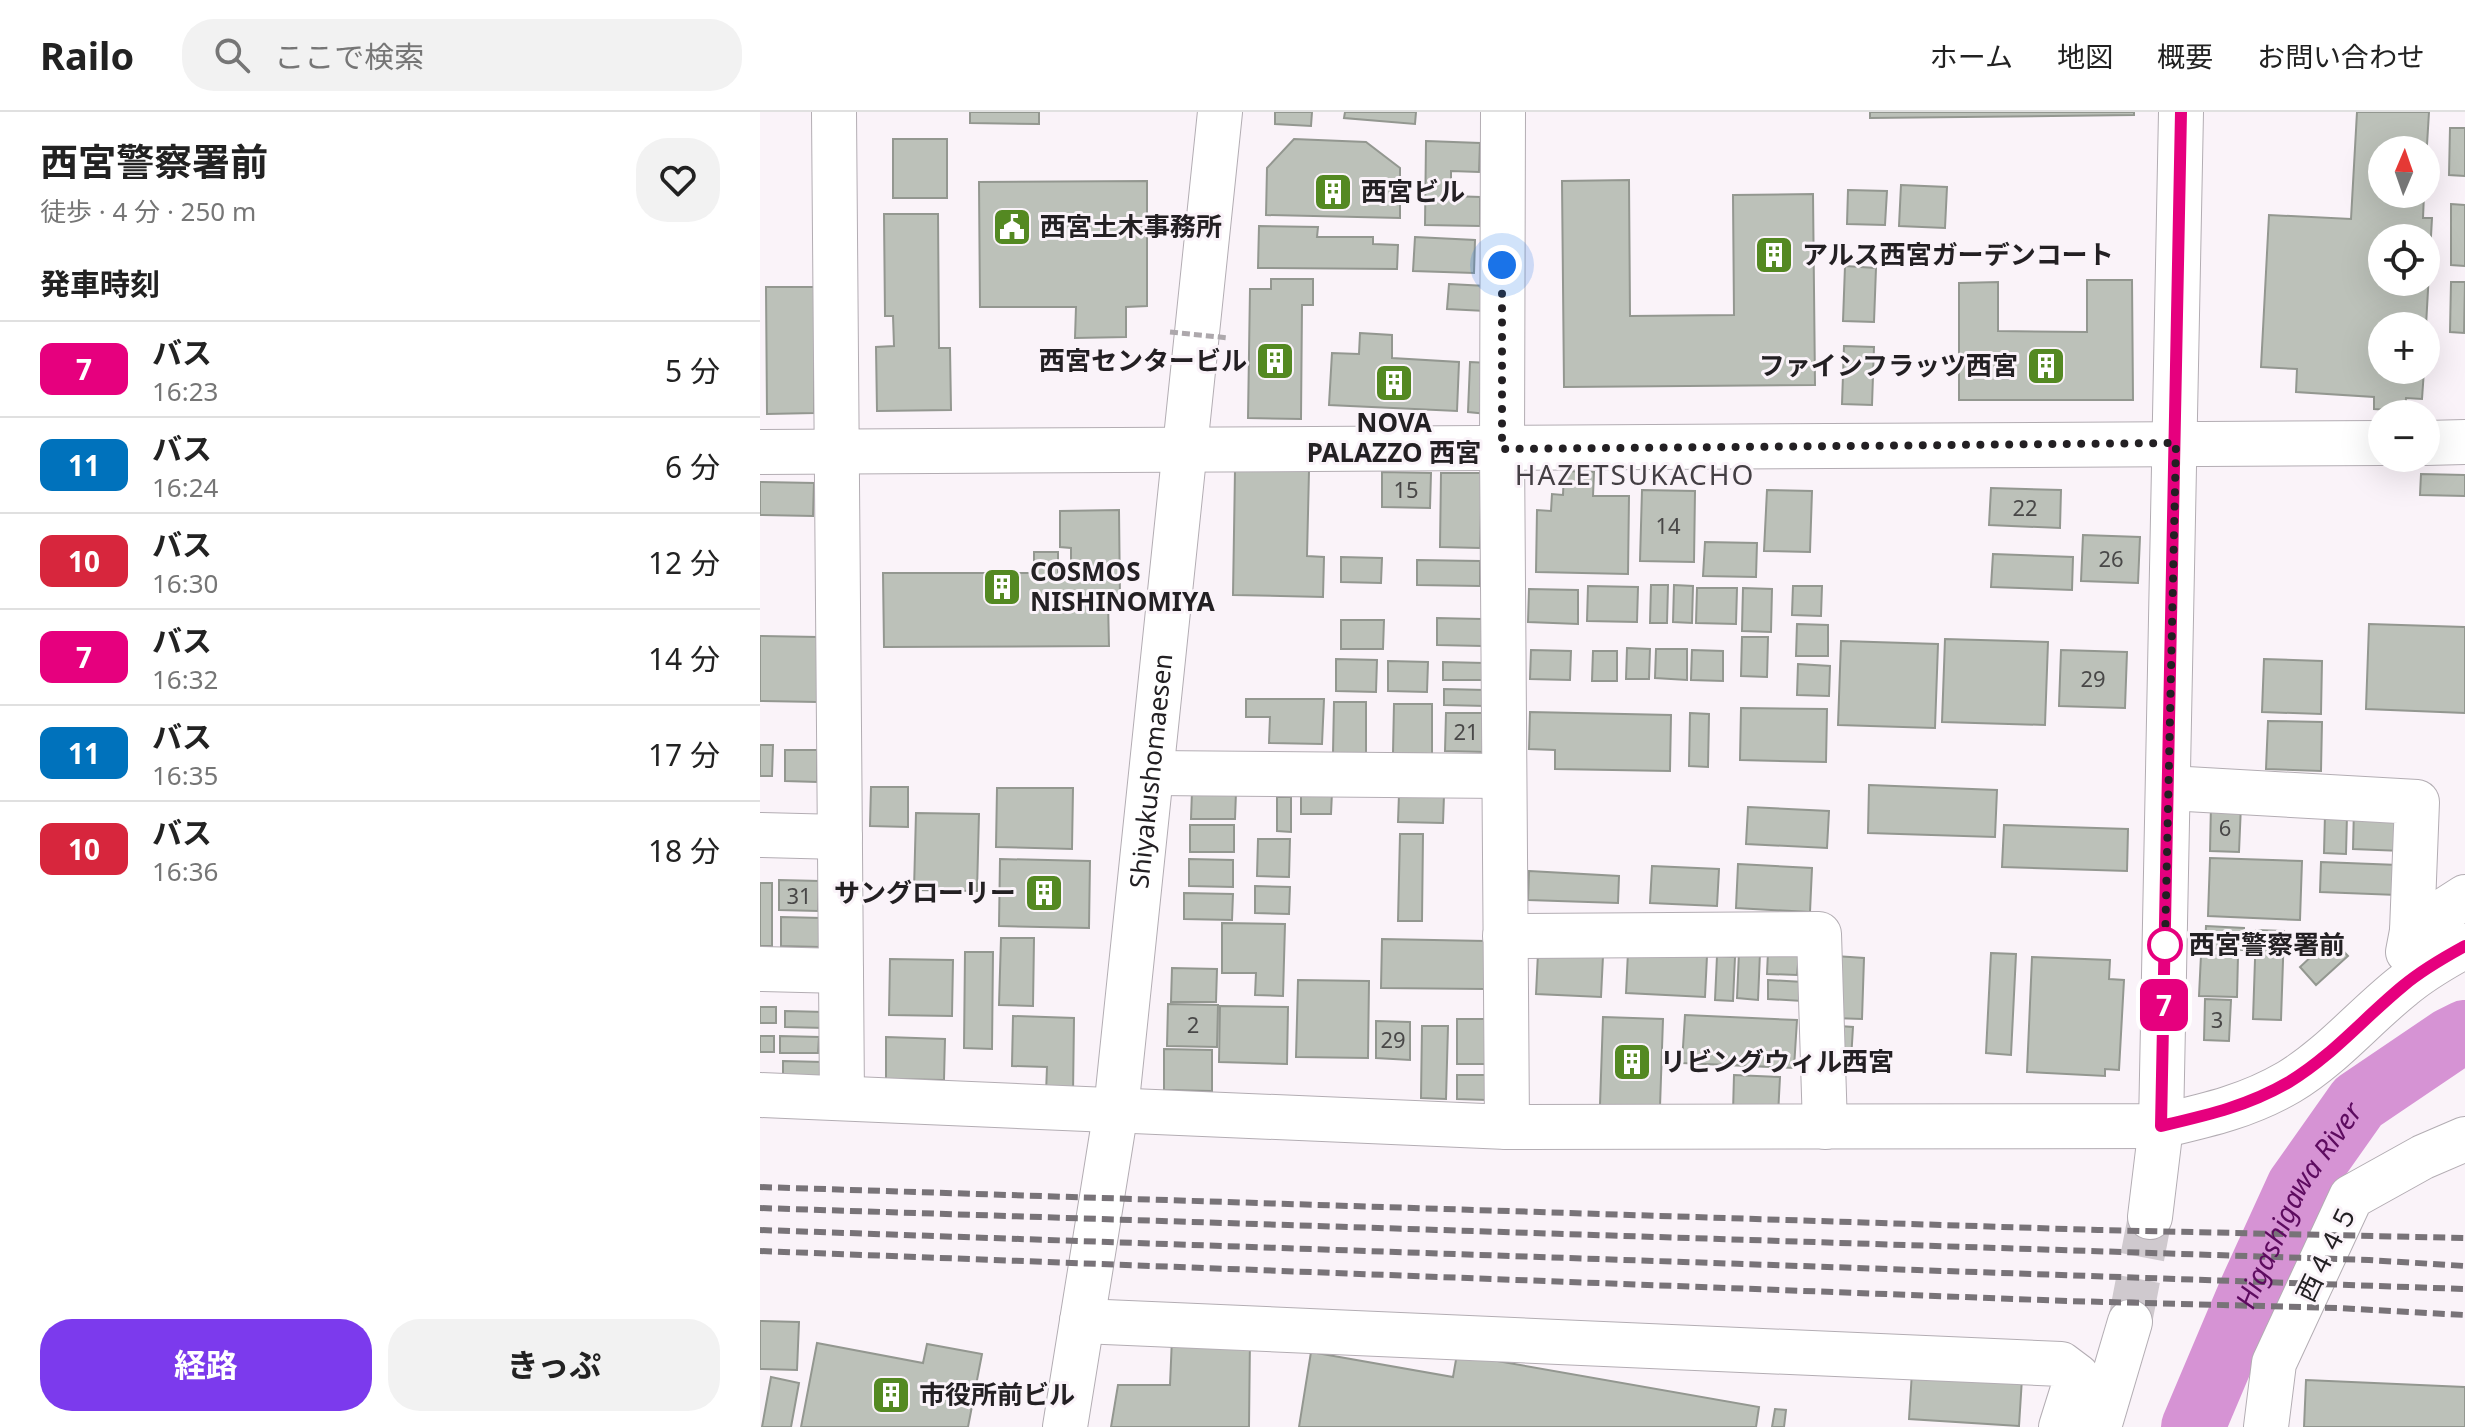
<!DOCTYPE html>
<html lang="ja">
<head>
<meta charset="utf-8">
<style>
	:root { --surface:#fff; --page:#f2f2f2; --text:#222; --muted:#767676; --line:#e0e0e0; --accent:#7c3aed }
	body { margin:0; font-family:"Noto Sans","Noto Sans JP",sans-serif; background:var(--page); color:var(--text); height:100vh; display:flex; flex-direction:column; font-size:30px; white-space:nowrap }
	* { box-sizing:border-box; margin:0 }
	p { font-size:26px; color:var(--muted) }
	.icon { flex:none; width:44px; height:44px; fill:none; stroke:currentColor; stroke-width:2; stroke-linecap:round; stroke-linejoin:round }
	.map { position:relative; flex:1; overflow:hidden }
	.sheet { display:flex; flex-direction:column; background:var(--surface); width:760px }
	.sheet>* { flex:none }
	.badge { padding:0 16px; border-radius:12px; font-size:28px; line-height:52px }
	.needle { width:52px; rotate:2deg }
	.controls { position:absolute; left:1608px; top:24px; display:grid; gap:16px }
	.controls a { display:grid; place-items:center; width:72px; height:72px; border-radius:50%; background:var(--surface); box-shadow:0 8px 32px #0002; font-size:40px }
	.you { position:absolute; width:40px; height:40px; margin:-20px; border:6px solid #fff; border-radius:50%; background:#1a73e8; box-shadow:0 0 0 12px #1a73e833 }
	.map>.badge { position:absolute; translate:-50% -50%; box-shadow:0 0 0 4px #fff }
	h2 { padding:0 40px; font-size:30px; line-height:72px }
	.round { display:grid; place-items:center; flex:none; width:84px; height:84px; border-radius:32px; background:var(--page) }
	.overview { display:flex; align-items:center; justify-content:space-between; height:136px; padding:0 40px }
	h1 { font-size:38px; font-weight:700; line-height:60px }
	.button { display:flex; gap:16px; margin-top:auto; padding:16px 40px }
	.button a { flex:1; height:92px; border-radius:32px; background:var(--accent); color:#fff; font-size:32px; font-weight:700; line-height:92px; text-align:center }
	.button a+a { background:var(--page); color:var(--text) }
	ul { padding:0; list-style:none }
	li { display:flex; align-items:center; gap:24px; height:96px; padding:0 40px; border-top:2px solid var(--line) }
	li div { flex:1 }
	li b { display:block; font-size:30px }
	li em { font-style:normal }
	li .badge { min-width:88px; font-weight:700; text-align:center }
	header { display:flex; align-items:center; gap:48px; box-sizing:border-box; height:112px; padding:0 40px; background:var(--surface); border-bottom:2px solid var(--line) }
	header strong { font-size:38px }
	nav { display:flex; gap:44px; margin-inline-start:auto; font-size:28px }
	.search { width:560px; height:72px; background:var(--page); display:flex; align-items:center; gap:20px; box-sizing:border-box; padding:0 28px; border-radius:32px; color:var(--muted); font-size:30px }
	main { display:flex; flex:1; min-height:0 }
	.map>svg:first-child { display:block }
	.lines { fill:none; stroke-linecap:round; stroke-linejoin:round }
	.river { stroke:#d693d4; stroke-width:64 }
	.building { fill:#bcc1b9; stroke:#939790; stroke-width:2; fill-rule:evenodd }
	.minor-tunnel { stroke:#cfc9ce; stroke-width:44; stroke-dasharray:44 22; stroke-linecap:butt }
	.minor-casing { stroke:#b3adb3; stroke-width:46 }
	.minor { stroke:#fff; stroke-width:44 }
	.rail { stroke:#787378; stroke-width:6; stroke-dasharray:12 6; stroke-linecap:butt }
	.path-bridge { stroke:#ada8ac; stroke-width:5; stroke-dasharray:8 4; stroke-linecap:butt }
	.line-casing { stroke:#fff; stroke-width:18 }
	.line { stroke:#e6007e; stroke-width:12 }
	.walk { stroke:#232023; stroke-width:8; stroke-dasharray:0 14.4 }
	.stop-dot { fill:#fff; stroke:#e6007e; stroke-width:4 }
	.labels { text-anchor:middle; stroke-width:6; stroke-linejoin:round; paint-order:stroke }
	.number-label { font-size:22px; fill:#494848 }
	.poi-label { font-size:26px; font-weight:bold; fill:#232023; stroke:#faf3f9; text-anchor:start }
	.street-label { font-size:26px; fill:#232023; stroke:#faf3f9 }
	.stop-label { font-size:26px; font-weight:bold; fill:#232023; stroke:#faf3f9; text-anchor:start }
	.neighbourhood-label { font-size:28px; letter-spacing:2px; fill:#443f44; stroke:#faf3f9 }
	.water-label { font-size:28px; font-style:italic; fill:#5d0b5f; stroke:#faf3f9 }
</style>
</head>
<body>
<header>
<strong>Railo</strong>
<div class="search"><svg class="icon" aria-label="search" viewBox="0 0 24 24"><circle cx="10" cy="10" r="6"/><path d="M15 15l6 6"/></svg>ここで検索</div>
<nav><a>ホーム</a><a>地図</a><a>概要</a><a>お問い合わせ</a></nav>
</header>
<main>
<section class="sheet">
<div class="overview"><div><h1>西宮警察署前</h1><p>徒歩 · 4 分 · 250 m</p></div><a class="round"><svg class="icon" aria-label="heart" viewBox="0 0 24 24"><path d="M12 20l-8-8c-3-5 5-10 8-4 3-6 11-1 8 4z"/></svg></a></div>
<h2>発車時刻</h2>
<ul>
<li><span class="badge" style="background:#e6007e;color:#fff">7</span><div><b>バス</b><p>16:23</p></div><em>5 分</em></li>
<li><span class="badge" style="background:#0072bc;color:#fff">11</span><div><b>バス</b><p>16:24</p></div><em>6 分</em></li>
<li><span class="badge" style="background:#d7263d;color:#fff">10</span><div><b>バス</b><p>16:30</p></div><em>12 分</em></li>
<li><span class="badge" style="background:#e6007e;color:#fff">7</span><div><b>バス</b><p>16:32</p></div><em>14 分</em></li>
<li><span class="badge" style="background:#0072bc;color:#fff">11</span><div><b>バス</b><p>16:35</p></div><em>17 分</em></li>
<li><span class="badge" style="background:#d7263d;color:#fff">10</span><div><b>バス</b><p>16:36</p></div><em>18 分</em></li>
</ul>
<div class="button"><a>経路</a><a>きっぷ</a></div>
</section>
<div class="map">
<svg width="1705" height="1315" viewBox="0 0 1705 1315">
	<rect width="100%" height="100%" fill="#faf3f9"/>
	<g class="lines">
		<path class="river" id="s1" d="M1433 1315 1491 1178 1538 1075 1598 990 1691 927 1705 920"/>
	</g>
	<path class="building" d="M210 0H279V12L210 11Z
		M515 0H552L551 14 515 12Z
		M585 0H656L655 12 584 6Z
		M1110 0H1374V3L1110 6Z
		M1597 0H1669L1666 49V38H1622V82H1664L1663 106H1672L1666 214H1622V258H1664L1662 287 1646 286 1645 299 1614 297V285L1536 280 1537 257 1501 255 1509 103 1591 107ZM1622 126H1666V170H1622Z
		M1690 16H1705V64L1689 63Z
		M133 27H187V86H133Z
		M534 27 606 30 640 56V106L506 103 507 56Z
		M666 29 720 31 719 60 691 59V84L720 85V114L665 113Z
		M869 68 870 204 974 203 973 83 1053 82 1055 273 804 275 802 69Z
		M387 69V194L366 195V225L315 226 316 195H220L219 70Z
		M1141 73 1187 75 1185 116 1139 114Z
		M1088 78 1127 79 1125 113 1087 112Z
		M1691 92 1705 93V154L1691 153Z
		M124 102H178L179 236H190L191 298 117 299 116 235 134 234 133 204H125Z
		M499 114 558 115 557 125H613V132L638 133 637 157 498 156Z
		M655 125 715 128 714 161 653 159Z
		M1085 154 1116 156 1114 210 1083 209Z
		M511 167H553V193H542L541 307 488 306 490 177H511Z
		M1327 168H1372L1373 288H1199V171L1238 170V219L1327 220Z
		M1691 170H1705L1704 221 1690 220Z
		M689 172 726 174 725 199 687 197Z
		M6 175H54V301L7 302Z
		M600 221 632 223V246L699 250 697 299 569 293 572 241 599 242Z
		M1084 234 1114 235 1112 293 1082 292Z
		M710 250 729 251 727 302 708 300Z
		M475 358 549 359 547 444 564 445 563 485 473 483Z
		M804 359 834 360 833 384H869L868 462 776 460 777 398 791 399 792 382 803 383Z
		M622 360 671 361 670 396 622 395Z
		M681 361H722L720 436 680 435Z
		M1661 362 1705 363V384L1660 383Z
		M0 370 54 371 53 404 0 403Z
		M1231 376 1301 378 1300 416 1229 413Z
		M882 378 935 379 934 450 880 449Z
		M1007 378 1052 379 1050 440 1004 439Z
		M359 398 360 489H348L349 534 124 535 123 461H274V440H298V460H311V436L300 435V399Z
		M1323 423 1380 425 1378 471 1321 469Z
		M945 430 997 431 996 465 943 464Z
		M1233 442 1313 445 1312 478 1231 475Z
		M581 445 622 446 621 471 581 470Z
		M657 448 720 449V474L657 473Z
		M891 473H908L907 511H890Z
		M914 473 933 474 932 511 913 510Z
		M828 474 878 475 877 510 827 509Z
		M1033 474H1062L1061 504 1032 503Z
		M937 476H977L976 512 936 511Z
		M983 476 1012 477 1011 520 982 519Z
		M769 477 818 478V512L768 510Z
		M677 506 722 507V534L677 533Z
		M581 508H624L623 537H581Z
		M1037 512 1068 513V544H1036Z
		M1609 512 1705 515V601L1606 597Z
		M0 524 58 525 57 590 0 589Z
		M982 525H1008L1007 565 981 564Z
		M1185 527 1288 530 1285 613 1182 610Z
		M1081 529 1178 532 1175 616 1078 613Z
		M867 536 890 537 889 567H866Z
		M896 537H927V568L895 566Z
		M771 538 811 539 810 568 770 567Z
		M932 538 963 539V569L931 568Z
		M1301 538 1367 540 1365 596 1299 594Z
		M833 539H857V569H832Z
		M576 547 617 548 616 580 576 579Z
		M1504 547 1562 549 1561 602 1502 600Z
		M628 549 668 550 667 580 628 579Z
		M683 550 724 551V568H683Z
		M1038 552 1070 554 1069 584 1037 583Z
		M684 577 725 578V594L684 593Z
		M486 587H564L562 632 509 631 510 605H486Z
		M574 590H606V641H573Z
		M634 592H672V642L633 641Z
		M981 596 1067 597 1066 650 980 648Z
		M770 600 911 603 910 659 795 657V638L769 637Z
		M686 601H726V640L685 639Z
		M930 601 949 602 948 655 929 654Z
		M1508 609 1562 610 1561 659 1506 657Z
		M0 633H13L12 664H0Z
		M25 638H57V670L25 669Z
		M1109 673 1237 678 1235 725 1108 721Z
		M111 675H148V715L110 714Z
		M237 676H313L312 737 236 735Z
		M432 679 476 680 475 707H431Z
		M541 679 572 680 571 702H541Z
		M639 682 684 683 683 711 638 710Z
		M517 685H531V720L517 719Z
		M1451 692 1481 693 1479 740 1450 739Z
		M988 695 1069 699 1067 736 986 732Z
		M1594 696 1643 698 1642 739 1593 737Z
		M156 701 219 702 217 779 154 778Z
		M1565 702 1587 703 1586 742 1564 741Z
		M430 713H474V740H430Z
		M1244 713 1368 717 1367 759 1242 755Z
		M640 722H663L662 809H638Z
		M498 727H530L529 765 497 764Z
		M1450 746 1542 749 1540 808 1448 804Z
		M240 747 330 749 329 816 239 814Z
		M429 747 473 748V775L429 774Z
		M1561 750 1638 753 1637 783 1560 780Z
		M978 752 1052 756 1050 800 976 796Z
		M892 754 959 757 957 794 890 791Z
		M769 759 859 764 858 791 768 788Z
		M19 768 59 769 58 799 19 798Z
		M0 771H12V834H0Z
		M495 774 530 775 529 802 495 801Z
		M424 781 473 782 472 808 424 807Z
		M21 805 60 806V835L21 834Z
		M462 811 525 812 523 884 495 883 496 861H462Z
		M1446 814 1484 816 1483 838 1445 836Z
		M1496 818 1524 819 1521 908 1493 907Z
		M241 826H274L273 894 239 893Z
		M1571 826 1588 844 1556 873 1540 855Z
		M622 827 725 829V877L621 876Z
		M205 840H233L232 937 204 936Z
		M868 840 947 844 945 885 866 881Z
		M979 840 1000 841 998 888 977 886Z
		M1008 840 1039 842 1037 863 1007 862Z
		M778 841 843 844 841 885 776 882Z
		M1231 841 1256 842 1251 943 1226 941Z
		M1441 843 1478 844 1477 885 1439 884Z
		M957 844 975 845 973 889 955 888Z
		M1075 844 1104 846 1102 907 1073 906Z
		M1272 845 1350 848 1349 867 1364 868 1359 958 1345 957V964L1267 960Z
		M130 847 193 848 192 904 129 903Z
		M412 856 457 857 456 890H411Z
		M538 868 609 869 608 946 536 945Z
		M1008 868 1043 870 1042 889 1008 887Z
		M1445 887 1471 888 1469 929 1444 928Z
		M408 892 458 893 457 935 407 934Z
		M460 894 528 895 527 952 459 950Z
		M0 895H16V911H0Z
		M25 899 64 900V916L25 915Z
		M925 903 1037 908 1034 956 922 951Z
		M253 904 314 906 313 982 286 981 287 955 252 954Z
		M843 905 903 907 900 995 840 993Z
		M697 907H731L730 952H697Z
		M616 909 650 910V948L616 946Z
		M662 914H688L686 987 661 986Z
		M1079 914 1093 915 1091 948 1077 947Z
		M0 924H14V940H0Z
		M20 924 59 925 58 941H20Z
		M126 925 185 927 184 968 126 967Z
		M404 937 452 938V979L404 978Z
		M23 949 62 950V966L23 965Z
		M697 963H727V988L697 987Z
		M974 963 1020 965 1018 1003 973 1000Z
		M0 1209 39 1210 37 1258 0 1257Z
		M412 1226H490L489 1315H351L358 1273H410Z
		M57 1231 163 1251 167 1232 222 1242 208 1315H41Z
		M551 1240 693 1265 697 1242 999 1295 996 1315H539Z
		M1152 1260 1262 1266 1259 1314 1149 1307Z
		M11 1265 39 1271 31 1315H2Z
		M1546 1268 1705 1275V1315H1544Z
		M1015 1297 1026 1298 1024 1315H1012Z"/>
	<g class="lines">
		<path class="minor-tunnel" d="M1370 1210 1390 1105"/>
		<defs>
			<g id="minor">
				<path d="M74 0 82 986"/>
				<path d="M743 0 742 337 747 1015"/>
				<path d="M1666 331 1705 330"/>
				<path d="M0 340 1622 331"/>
				<path d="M392 661 744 664"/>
				<path d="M1409 676 1657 690 1652 819"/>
				<path d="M0 723 80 725"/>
				<path d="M745 824 1059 822 1065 1015"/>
				<path d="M1648 840 1652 819 1705 785"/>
				<path d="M0 857 81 859"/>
				<path d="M0 983 747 1015 1401 1014C1448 1003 1488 994 1529 970 1572 944 1604 905 1643 874 1662 858 1683 846 1705 834"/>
				<path d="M1390 1105 1401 1014 1421 0"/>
				<path d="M322 1209 1301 1252 1317 1264 1301 1315"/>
				<path id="s2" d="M305 1315 356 998 460 0"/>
				<path d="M1339 1315 1370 1210"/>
				<path d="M1506 1315 1514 1251 1591 1085 1663 1045 1705 1027"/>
			</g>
		</defs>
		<use href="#minor" class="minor-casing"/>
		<use href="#minor" class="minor"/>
		<path class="rail" d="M0 1075 1338 1118 1705 1126
			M0 1096 1609 1148 1705 1154
			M0 1118 1705 1177
			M0 1139 1307 1189 1578 1196 1705 1203"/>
		<path class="path-bridge" d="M410 220 469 226"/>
	</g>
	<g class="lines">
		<defs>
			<path id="line" d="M1421 0 1401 1014C1448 1003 1488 994 1529 970 1572 944 1604 906 1643 874 1662 858 1683 846 1705 834"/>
		</defs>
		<use href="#line" class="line-casing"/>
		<use href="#line" class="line"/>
		<path class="walk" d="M742 153V337L1416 331 1405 833"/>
	</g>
	<defs>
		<symbol id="building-square" viewBox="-11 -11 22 22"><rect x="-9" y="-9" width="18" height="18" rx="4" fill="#548922" stroke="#faf3f9"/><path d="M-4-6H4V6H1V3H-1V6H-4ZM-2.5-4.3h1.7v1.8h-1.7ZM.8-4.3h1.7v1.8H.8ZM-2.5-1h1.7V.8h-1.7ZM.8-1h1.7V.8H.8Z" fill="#fff"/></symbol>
		<symbol id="civic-square" viewBox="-11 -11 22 22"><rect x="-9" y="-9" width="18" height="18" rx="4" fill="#548922" stroke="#faf3f9"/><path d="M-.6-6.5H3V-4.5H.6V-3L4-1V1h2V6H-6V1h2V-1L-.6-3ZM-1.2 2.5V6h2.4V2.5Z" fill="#fff"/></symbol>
	</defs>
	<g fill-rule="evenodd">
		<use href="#building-square" x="551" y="58" width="44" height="44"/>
		<use href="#civic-square" x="230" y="93" width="44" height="44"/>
		<use href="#building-square" x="992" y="121" width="44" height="44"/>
		<use href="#building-square" x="493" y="227" width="44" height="44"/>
		<use href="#building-square" x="1264" y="232" width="44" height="44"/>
		<use href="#building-square" x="612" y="249" width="44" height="44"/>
		<use href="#building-square" x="220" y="453" width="44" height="44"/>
		<use href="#building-square" x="262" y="759" width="44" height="44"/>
		<use href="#building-square" x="850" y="928" width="44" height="44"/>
		<use href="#building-square" x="109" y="1261" width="44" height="44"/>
	</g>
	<circle class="stop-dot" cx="1405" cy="833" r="16"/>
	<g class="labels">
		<g class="number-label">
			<text x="646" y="386">15</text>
			<text x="1265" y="404">22</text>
			<text x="908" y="422">14</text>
			<text x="1351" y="455">26</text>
			<text x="1333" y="575">29</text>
			<text x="706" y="628">21</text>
			<text x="1465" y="724">6</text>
			<text x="39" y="792">31</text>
			<text x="1457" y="916">3</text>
			<text x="433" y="921">2</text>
			<text x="633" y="936">29</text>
		</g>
		<g class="poi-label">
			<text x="601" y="89">西宮ビル</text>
			<text x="280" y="124">西宮土木事務所</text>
			<text x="1042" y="152">アルス西宮ガーデンコート</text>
			<text x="487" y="258" text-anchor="end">西宮センタービル</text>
			<text x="1258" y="263" text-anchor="end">ファインフラッツ西宮</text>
			<text x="634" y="320" text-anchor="middle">NOVA<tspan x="634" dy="30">PALAZZO 西宮</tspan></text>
			<text x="270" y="469">COSMOS<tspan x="270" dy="30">NISHINOMIYA</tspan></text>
			<text x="256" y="790" text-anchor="end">サングローリー</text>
			<text x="900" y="959">リビングウィル西宮</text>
			<text x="159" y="1292">市役所前ビル</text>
		</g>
		<g class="street-label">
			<text dy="9" stroke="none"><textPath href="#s2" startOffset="662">Shiyakushomaesen</textPath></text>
			<text transform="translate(1567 1141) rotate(-64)" y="9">西４４５</text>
		</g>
		<g class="stop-label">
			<text x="1429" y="842">西宮警察署前</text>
		</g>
		<g class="neighbourhood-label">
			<text x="875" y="373">HAZETSUKACHO</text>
		</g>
		<g class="water-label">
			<text dy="10" stroke="none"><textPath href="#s1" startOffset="246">Higashigawa River</textPath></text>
		</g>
	</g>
</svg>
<div class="controls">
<a><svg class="needle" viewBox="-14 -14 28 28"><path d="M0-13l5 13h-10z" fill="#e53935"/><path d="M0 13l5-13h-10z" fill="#767676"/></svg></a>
<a><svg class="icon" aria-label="locate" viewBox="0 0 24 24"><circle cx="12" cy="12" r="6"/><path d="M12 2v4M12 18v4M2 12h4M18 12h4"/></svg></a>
<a>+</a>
<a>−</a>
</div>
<div class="you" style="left:742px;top:153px"></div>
<b class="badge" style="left:1404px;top:893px;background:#e6007e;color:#fff">7</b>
</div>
</main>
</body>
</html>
